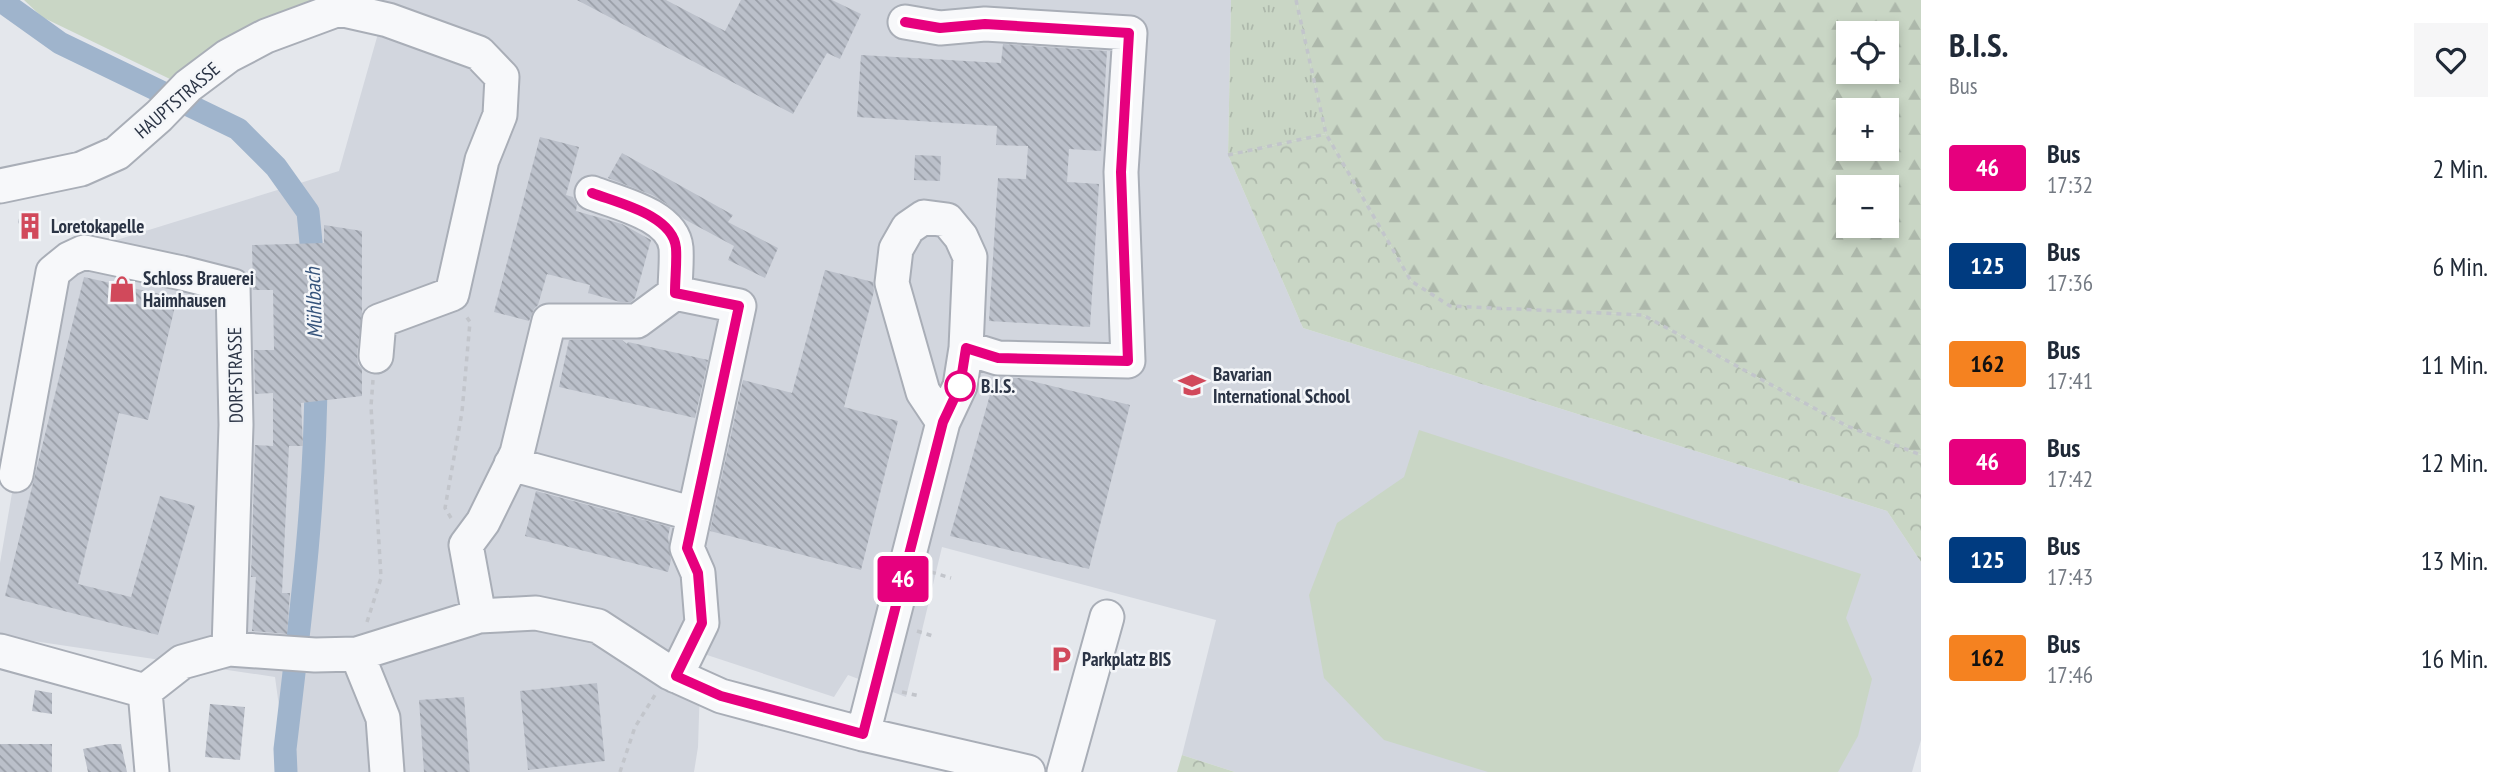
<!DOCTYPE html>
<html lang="de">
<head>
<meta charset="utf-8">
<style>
	:root { --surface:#fff; --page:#f6f6f7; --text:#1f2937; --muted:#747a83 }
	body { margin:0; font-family:"PT Sans Narrow",sans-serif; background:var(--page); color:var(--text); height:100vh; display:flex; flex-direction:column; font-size:26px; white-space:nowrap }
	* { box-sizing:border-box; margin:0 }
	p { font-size:23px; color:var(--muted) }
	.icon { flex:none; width:38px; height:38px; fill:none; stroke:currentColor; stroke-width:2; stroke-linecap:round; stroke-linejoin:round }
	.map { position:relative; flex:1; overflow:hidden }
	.sheet { display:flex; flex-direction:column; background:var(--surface); width:595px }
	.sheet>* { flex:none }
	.badge { padding:0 14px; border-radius:5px; font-size:24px; line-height:46px }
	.tools { position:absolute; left:1836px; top:21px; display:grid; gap:14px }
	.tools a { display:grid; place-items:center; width:63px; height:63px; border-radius:0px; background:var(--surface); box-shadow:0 4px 10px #0003; font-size:35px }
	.map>.badge { position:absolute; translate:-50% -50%; box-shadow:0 0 0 4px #fff }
	.round { display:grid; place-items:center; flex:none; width:74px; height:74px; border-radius:0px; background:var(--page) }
	.overview { display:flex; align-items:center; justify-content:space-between; height:119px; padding:0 28px }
	h1 { font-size:33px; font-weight:800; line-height:52px }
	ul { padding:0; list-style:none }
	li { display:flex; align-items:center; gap:21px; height:98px; padding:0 28px }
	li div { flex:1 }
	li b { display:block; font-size:26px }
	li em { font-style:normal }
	li .badge { min-width:77px; font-weight:700; text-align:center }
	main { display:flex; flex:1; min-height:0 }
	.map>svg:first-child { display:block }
	.built { fill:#d2d6de }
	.grass { fill:url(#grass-tufts) }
	.forest { fill:url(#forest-firs); fill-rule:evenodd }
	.park { fill:url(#park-crowns) }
	.garden { fill:#c9d6c5 }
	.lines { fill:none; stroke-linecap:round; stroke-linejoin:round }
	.canal { stroke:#9fb4cc; stroke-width:23 }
	.building { fill:url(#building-back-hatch) }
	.minor-casing { stroke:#a9aeb7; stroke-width:37 }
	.path { stroke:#c2c5cb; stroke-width:3.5; stroke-dasharray:5 5; stroke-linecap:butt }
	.minor { stroke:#f7f8fa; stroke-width:33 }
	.line-casing { stroke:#fff; stroke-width:16 }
	.line { stroke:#e6007e; stroke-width:10 }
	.stop-dot { fill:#fff; stroke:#e6007e; stroke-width:3.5 }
	.labels { text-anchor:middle; stroke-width:5; stroke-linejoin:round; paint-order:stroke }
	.street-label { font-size:19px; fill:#2b3445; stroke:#f4f6f9 }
	.poi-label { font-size:19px; font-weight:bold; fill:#2b3445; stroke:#f4f6f9; text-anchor:start }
	.stop-label { font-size:19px; font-weight:bold; fill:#2b3445; stroke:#f4f6f9; text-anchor:start }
	.water-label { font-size:21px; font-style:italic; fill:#34527a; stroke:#f4f6f9 }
</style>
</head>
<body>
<main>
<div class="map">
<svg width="1921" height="772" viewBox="0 0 1921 772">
	<defs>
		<pattern id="grass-tufts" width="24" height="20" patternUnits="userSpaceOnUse" patternTransform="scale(1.75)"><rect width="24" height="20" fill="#c9d6c5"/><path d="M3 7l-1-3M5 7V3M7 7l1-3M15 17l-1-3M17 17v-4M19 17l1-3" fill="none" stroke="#adb8ab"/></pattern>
		<pattern id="forest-firs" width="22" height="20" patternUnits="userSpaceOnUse" patternTransform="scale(1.75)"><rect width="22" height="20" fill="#c9d6c5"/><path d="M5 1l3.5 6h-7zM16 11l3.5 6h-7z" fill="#adb8ab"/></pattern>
		<pattern id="park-crowns" width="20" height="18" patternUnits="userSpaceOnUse" patternTransform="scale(1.75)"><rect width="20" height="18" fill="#c9d6c5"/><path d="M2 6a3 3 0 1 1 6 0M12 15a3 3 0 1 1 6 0" fill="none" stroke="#adb8ab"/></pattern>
		<pattern id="building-back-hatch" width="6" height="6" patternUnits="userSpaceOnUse" patternTransform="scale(1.75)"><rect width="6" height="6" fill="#bbc0ca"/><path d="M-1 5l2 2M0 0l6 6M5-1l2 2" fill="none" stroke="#989da6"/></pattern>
	</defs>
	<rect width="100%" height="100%" fill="#e4e7ec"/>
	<path class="built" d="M378 0H1231L1228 155 1303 328 1887 511 1921 562V740L1912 772H1235L1182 755 1216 620 942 547 906 697 848 675 834 697 701 653 698 747 694 772H288L275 677 0 636V563L52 260 339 171 385 9Z"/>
	<path class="grass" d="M1231 0H1296L1326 134 1228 155Z"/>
	<path class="forest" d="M1296 0H1921V455L1847 426 1643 315 1450 306 1411 281 1326 134ZM1848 33H1886V72H1848ZM1848 110H1886V149H1848ZM1848 187H1886V226H1848Z"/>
	<path class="park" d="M1326 134 1411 281 1450 305 1643 315 1847 426 1921 455V562L1887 511 1303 328 1228 155Z
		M1182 755 1235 772H1177Z"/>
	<path class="garden" d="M24 0H324L172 80 42 17Z
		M1419 430 1861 574 1846 618 1872 679 1858 736 1838 772H1488L1384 740 1324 678 1309 595 1337 523 1404 477Z"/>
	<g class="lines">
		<path class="canal" d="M0 0 60 43 238 129 276 167 308 212 314 273
			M286 772 285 749C300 623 316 498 316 370"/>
	</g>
	<path class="building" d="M577 0H666L725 31 741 0H832L861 14 840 59 827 53 793 114Z
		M1003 44 1107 51 1101 151 1069 149 1067 182 1099 184 1090 327 989 321 998 178 1026 179 1028 146 996 145 997 126 857 117 861 55 1001 63Z
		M540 137 579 147 566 195 573 197 577 205 576 211 622 224 651 240 635 298 631 302H620L588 293 590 285 547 274 538 305 534 309 529 321 494 312Z
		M622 153 733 215 728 222 778 248 765 278 728 260 734 246 684 219 667 204 652 195 608 178Z
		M915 155 941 156 940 181 914 180Z
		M30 211 37 212 41 221 39 231 30 236 22 230 18 222 20 215Z
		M324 225 362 231V313L357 354 358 364 362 369V396L301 403 303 446H289L282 593H290L287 634 252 631 256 577H251L255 445 273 446V393L255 394 254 350H274L273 290H253L252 245 324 243Z
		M825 270 873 282 874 291 844 407 898 421 861 570 710 531 743 380 792 393Z
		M84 277 177 298 148 420 119 413 78 584 131 597 160 496 195 506 158 635 5 596Z
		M569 340H622L627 344 628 342 708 360 695 418 559 387Z
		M995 377 1019 378 1130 405 1089 569 950 536Z
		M536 491 670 527 668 537 671 560 668 572 525 536Z
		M597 683 605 761 528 770 520 691Z
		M35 690 52 693V714L32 711Z
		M464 697 470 772H424L419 700Z
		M210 704 245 707 240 760 205 757Z
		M0 744H52V772H0Z
		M109 744H121L127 772H88L83 749Z"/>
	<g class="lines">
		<defs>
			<path id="minor" d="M905 22 940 28 985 24 1130 33 1121 172 1128 361 998 358 966 348
				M0 186 81 169 117 153 159 116 188 86 228 56 266 36 339 9 388 20 479 53 502 77 500 115 482 160 452 294 379 321 376 356
				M592 193C618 203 673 215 676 248 677 263 675 278 675 293
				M675 293 739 306 687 548 698 573 702 623 676 676
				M511 464 694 514
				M16 475 53 272 69 259 84 252 182 273 233 286 236 425 229 649
				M479 616 466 545 483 522 517 453 549 321H637L675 293
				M0 651 145 691
				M357 654 383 718 387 772
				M145 691 182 662 229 649 315 655 357 654 479 616 536 613 598 626 670 673 721 696 863 734 1028 772
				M145 691 152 772
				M863 734 943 422 960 386 966 348 970 257 961 237 947 220 924 217 908 228 896 249 892 283 923 392 943 422
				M1064 772 1107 617"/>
		</defs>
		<use href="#minor" class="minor-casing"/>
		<path class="path" d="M1296 0 1326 134 1411 281 1450 306 1643 315 1847 426 1921 455
			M1228 155 1326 134
			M451 518 445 508 462 412 470 322 466 316
			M931 572 951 578
			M367 622 381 578 371 406 373 380
			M917 631 936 637
			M902 692 920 696
			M620 772 635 727 655 695"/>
		<use href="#minor" class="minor"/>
	</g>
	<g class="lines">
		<defs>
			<path id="line" d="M592 193C618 203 673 215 676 248 677 263 675 278 675 293L739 306 687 548 698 573 702 623 676 676 721 696 863 734 943 422 960 386 966 348 998 358 1128 361 1121 172 1129 33 985 24 940 28 905 22"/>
		</defs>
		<use href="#line" class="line-casing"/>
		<use href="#line" class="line"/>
	</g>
	<defs>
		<symbol id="building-bare" viewBox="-9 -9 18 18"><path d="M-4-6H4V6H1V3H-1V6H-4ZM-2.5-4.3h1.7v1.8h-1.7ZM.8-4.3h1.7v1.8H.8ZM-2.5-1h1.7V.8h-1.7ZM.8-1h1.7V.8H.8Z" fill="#d1495b" stroke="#f4f6f9" stroke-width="2.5" paint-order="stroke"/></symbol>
		<symbol id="shop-bare" viewBox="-9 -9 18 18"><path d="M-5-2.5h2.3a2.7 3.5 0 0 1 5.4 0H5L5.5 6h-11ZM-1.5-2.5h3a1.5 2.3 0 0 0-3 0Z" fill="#d1495b" stroke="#f4f6f9" stroke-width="2.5" paint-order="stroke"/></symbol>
		<symbol id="school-bare" viewBox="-9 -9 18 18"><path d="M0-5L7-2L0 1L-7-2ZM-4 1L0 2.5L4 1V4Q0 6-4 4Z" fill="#d1495b" stroke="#f4f6f9" stroke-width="2.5" paint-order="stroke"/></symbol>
		<symbol id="parking-bare" viewBox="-9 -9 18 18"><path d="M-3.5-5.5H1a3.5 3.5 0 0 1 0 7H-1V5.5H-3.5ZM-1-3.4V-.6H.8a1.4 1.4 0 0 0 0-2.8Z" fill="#d1495b" stroke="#f4f6f9" stroke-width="2.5" paint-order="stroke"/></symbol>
	</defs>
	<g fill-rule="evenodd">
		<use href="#building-bare" x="11" y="207" width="38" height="38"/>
		<use href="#shop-bare" x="103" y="270" width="38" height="38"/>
		<use href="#school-bare" x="1173" y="366" width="38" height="38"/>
		<use href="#parking-bare" x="1042" y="640" width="38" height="38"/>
	</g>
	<circle class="stop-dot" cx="960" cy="386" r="14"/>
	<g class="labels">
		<g class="street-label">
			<text transform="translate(177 100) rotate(-41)" y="7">HAUPTSTRASSE</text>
			<text transform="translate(235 375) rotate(-91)" y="7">DORFSTRASSE</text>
		</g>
		<g class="poi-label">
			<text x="51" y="233">Loretokapelle</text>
			<text x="143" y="285">Schloss Brauerei<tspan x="143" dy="22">Haimhausen</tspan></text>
			<text x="1213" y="381">Bavarian<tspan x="1213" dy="22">International School</tspan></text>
			<text x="1082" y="666">Parkplatz BIS</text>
		</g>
		<g class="stop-label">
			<text x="981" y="393">B.I.S.</text>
		</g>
		<g class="water-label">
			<text transform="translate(314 303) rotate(-92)" y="7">Mühlbach</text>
		</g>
	</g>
</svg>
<div class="tools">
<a><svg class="icon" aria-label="locate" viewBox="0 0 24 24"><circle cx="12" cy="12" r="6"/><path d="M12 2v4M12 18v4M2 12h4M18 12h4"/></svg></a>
<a>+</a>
<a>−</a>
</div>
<b class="badge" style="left:903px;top:579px;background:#e6007e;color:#fff">46</b>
</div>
<section class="sheet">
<div class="overview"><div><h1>B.I.S.</h1><p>Bus</p></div><a class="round"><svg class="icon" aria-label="heart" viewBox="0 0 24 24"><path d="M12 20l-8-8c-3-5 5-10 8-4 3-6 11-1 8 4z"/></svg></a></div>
<ul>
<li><span class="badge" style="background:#e6007e;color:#fff">46</span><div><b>Bus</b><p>17:32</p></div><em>2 Min.</em></li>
<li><span class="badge" style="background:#003b80;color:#fff">125</span><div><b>Bus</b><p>17:36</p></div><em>6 Min.</em></li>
<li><span class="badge" style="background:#f58220;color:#111">162</span><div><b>Bus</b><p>17:41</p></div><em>11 Min.</em></li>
<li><span class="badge" style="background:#e6007e;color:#fff">46</span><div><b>Bus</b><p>17:42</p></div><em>12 Min.</em></li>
<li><span class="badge" style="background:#003b80;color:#fff">125</span><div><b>Bus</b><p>17:43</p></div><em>13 Min.</em></li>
<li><span class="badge" style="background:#f58220;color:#111">162</span><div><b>Bus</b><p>17:46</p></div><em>16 Min.</em></li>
</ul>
</section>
</main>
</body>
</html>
